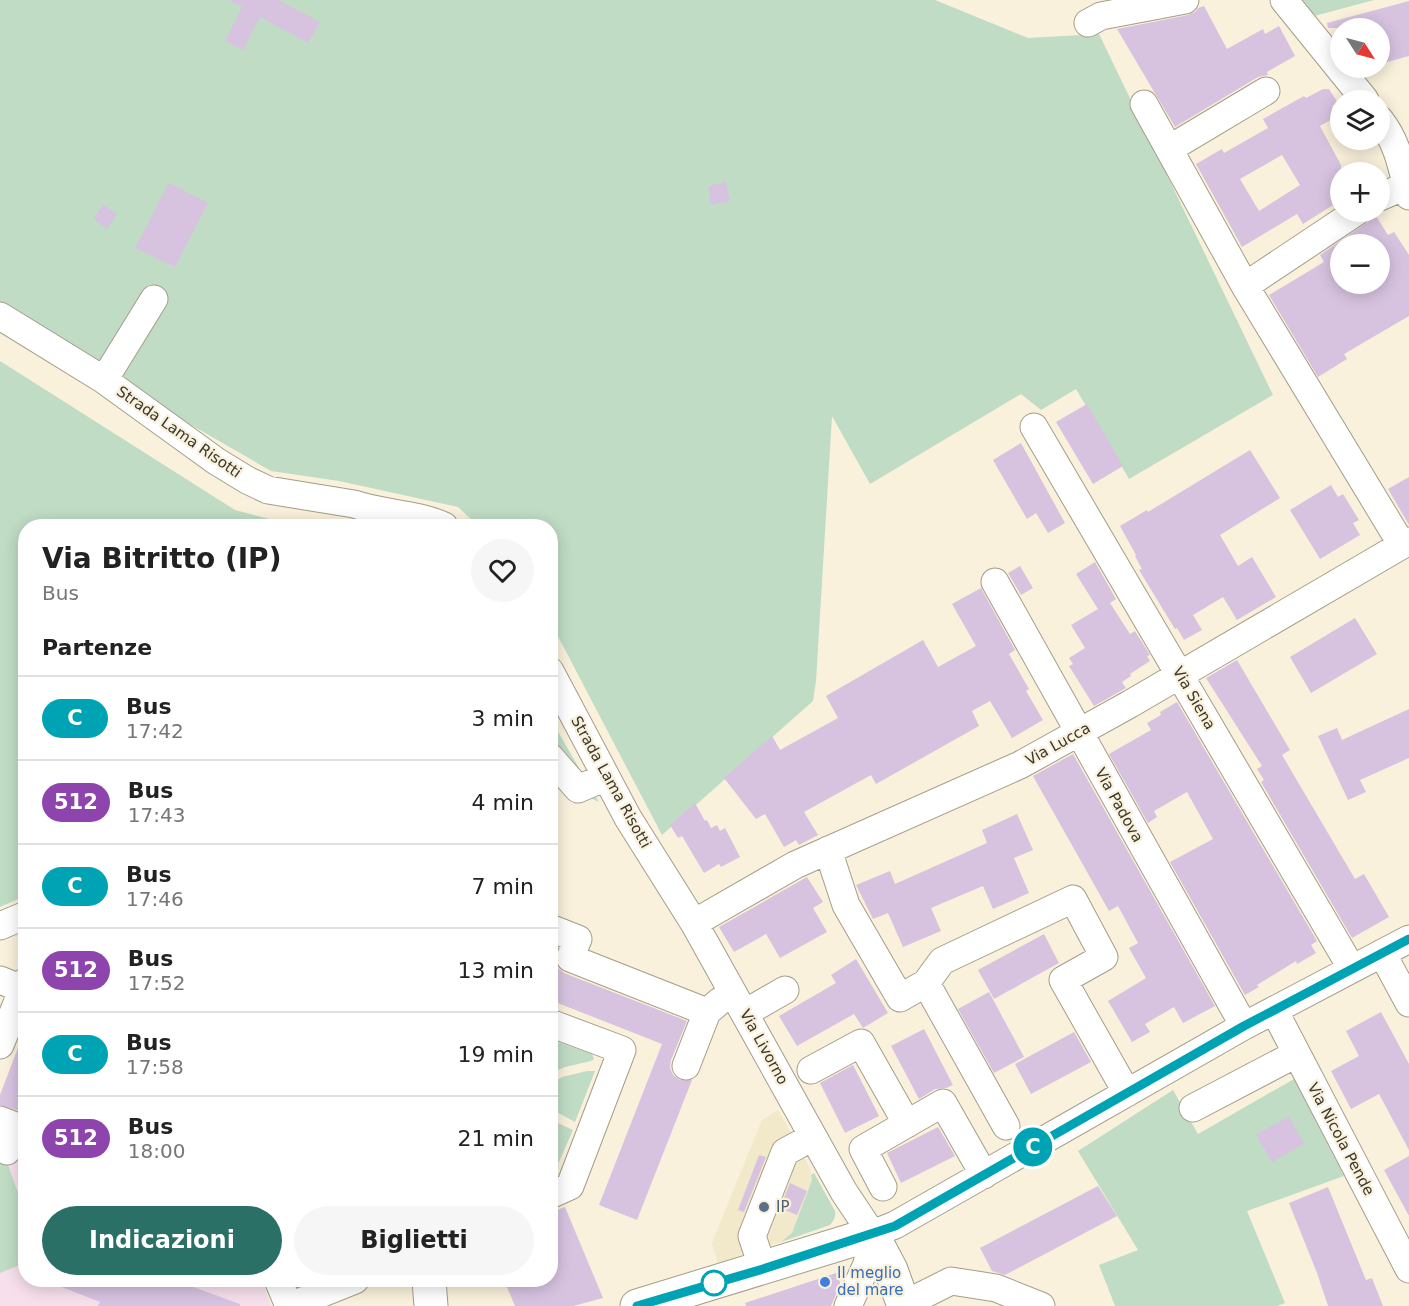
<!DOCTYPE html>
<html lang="it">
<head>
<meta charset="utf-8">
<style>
	:root { --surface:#fff; --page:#f6f6f6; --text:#222; --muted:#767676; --line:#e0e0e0; --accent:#2a7066 }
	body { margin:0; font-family:"DejaVu Sans",sans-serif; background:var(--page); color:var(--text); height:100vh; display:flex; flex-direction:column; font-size:22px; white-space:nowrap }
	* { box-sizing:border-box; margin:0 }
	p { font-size:20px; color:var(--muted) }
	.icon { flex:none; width:33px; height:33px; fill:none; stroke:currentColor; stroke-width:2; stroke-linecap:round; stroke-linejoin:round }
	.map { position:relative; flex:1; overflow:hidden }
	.details { position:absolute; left:18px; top:519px; width:540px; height:768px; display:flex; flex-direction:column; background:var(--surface); border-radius:24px; box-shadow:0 3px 15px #0003 }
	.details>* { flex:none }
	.badge { padding:0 12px; border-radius:20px; font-size:21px; line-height:39px }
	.needle { width:39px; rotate:126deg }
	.buttons { position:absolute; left:1330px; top:18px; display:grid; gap:12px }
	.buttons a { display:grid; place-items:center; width:60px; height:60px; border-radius:50%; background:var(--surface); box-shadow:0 3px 15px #0003; font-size:30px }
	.map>.badge { position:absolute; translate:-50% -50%; box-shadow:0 0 0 3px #fff }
	h2 { padding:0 24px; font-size:22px; line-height:54px }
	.round { display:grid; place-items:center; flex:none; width:63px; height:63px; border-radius:32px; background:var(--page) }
	.overview { display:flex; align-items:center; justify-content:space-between; height:102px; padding:0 24px }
	h1 { font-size:28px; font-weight:600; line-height:45px }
	.primary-button { display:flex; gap:12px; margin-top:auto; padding:12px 24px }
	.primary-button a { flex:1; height:69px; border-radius:36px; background:var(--accent); color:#fff; font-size:24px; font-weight:600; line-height:69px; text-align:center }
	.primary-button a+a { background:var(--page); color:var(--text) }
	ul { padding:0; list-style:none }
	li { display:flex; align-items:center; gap:18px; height:84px; padding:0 24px; border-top:2px solid var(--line) }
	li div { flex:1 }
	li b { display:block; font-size:22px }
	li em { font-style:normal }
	li .badge { min-width:66px; font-weight:700; text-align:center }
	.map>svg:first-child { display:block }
	.built { fill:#f2e8ca }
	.education { fill:#f7e0ec }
	.green { fill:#c0dcc5 }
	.building { fill:#d7c3e0; fill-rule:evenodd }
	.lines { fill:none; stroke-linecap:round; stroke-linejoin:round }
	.minor-casing { stroke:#a49d88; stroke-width:29 }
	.major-casing { stroke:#a49d88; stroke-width:35 }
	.minor { stroke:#fff; stroke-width:27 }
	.major { stroke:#fff; stroke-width:33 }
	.line-casing { stroke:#fff; stroke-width:14 }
	.line { stroke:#00a3b4; stroke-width:9 }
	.service-dot { fill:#5c6f8a; stroke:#f9f1db; stroke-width:2 }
	.shop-dot { fill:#3f7fe0; stroke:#f9f1db; stroke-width:2 }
	.stop-dot { fill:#fff; stroke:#00a3b4; stroke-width:3 }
	.labels { text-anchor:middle; stroke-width:4.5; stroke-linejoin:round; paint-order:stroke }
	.street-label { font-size:15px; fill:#3a372e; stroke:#f9f1db }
	.service-label { font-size:15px; fill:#4e5e75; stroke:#f9f1db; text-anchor:start }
	.shop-label { font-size:15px; fill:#366cbe; stroke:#f9f1db; text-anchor:start }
</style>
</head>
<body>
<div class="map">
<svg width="1409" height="1306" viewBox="0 0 1409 1306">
	<rect width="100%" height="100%" fill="#f9f1db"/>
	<path class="built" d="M778 1110 810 1168 812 1180 792 1233 781 1242 718 1263 712 1243 762 1120Z"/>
	<path class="education" d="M0 1131 25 1141 26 1280H261L271 1306H0Z"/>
	<path class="green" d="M0 0H935L1028 38 1099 34 1273 395 1129 479 1076 389 1041 410 1021 394 870 484 832 416 816 681 813 701 662 835 551 623 550 526H478L458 507 339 481 271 471 0 315Z
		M1293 0H1374L1307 18Z
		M0 361 235 510 297 526H26L25 896 0 907Z
		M551 720 599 802 551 780Z
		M550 1039 592 1054 594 1059 591 1061 565 1067 551 1073Z
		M587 1071H595L575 1122 551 1109V1084L562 1077Z
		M1294 1079 1344 1176 1247 1211 1285 1303 1277 1306H1115L1099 1265 1138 1250 1078 1151 1173 1090 1198 1134Z
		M551 1120 573 1130 559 1162 551 1166Z
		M0 1143 26 1215 25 1263 0 1273Z
		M814 1173 835 1211C836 1217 834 1220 830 1225L781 1242 792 1233 812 1180 811 1175Z"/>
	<path class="building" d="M229 0H279L320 22 308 43 260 17 243 50 225 41 242 7Z
		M1409 1V56L1380 64V28H1328L1327 23Z
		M1204 6 1227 49 1263 29 1265 34 1279 26 1295 56 1267 72 1268 75 1258 77 1175 127 1117 29 1188 15 1195 12 1198 8Z
		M1323 89H1329L1338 103 1332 106 1338 116 1320 126 1341 165V200L1303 224 1297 214 1242 247 1196 164 1222 149 1224 153 1268 128 1263 119 1304 96 1306 98ZM1282 155 1300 185 1259 211 1240 179Z
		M726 182 730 201 711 205 708 186Z
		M169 183 208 203 175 267 135 248Z
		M103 205 117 214 107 229 93 219Z
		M1376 216 1388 235 1394 232 1409 255V316L1344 354 1347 359 1318 377 1269 295 1324 262 1320 255ZM1341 244H1380V284H1341Z
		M1087 404 1123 466 1093 484 1056 422Z
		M1021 443 1065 523 1048 533 1036 513 1027 519 993 460Z
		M1250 450 1280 498 1220 535 1238 566 1252 557 1276 597 1237 620 1223 597 1193 615 1202 630 1184 640 1177 628 1175 629 1139 570 1142 569 1135 556 1136 555 1120 526 1147 510 1148 512Z
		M1409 477V525L1388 489Z
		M1331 485 1338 497 1343 494 1359 520 1353 523 1360 535 1320 559 1290 510Z
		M1095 562 1116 599 1110 603 1130 634 1135 631 1150 655 1147 656 1150 661 1130 674 1131 676 1122 682 1126 688 1094 706 1069 666 1073 664 1069 658 1085 648 1071 625 1098 609 1076 574Z
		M1020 566 1033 588 1021 595 1008 573Z
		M981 588 1015 650 1009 654 1029 689 1026 691 1043 720 1012 738 990 701 972 711 979 726 876 784 871 775 804 812 818 835 799 845 796 840 784 847 765 814 756 819 724 778 772 736 780 750 838 718 826 696 923 640 938 667 976 646 952 604Z
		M1355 618 1377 654 1311 693 1290 657Z
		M1237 660 1290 750 1282 755 1355 879 1364 874 1389 917 1352 938 1261 782 1264 780 1257 769 1262 766 1206 678Z
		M1177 702 1317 941 1311 945 1316 953 1297 964 1296 961 1257 985 1259 987 1245 995 1170 862 1213 839 1187 792 1154 811 1157 817 1148 823 1109 754 1151 730 1147 723 1161 715 1160 712Z
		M1409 709V758L1360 780 1366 792 1348 800 1318 736 1337 728 1342 740Z
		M1073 754 1215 1006 1183 1023 1174 1007 1145 1024 1150 1032 1132 1042 1108 1001 1146 978 1129 948 1138 943 1118 906 1109 911 1033 776Z
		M695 803 705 821 707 820 711 828 717 825 720 831 725 828 740 857 721 867 719 864 704 873 682 836 678 838 670 825Z
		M1017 814 1033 850 1014 858 1029 893 993 909 983 886 931 908 941 931 903 947 888 913 873 919 856 885 890 871 895 884 987 843 982 830Z
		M807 877 823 902 813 908 827 932 780 958 766 934 734 952 719 927Z
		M1044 934 1059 963 994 999 978 970Z
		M550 958 554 960 557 967 564 973 687 1021 671 1060 670 1068 673 1075 680 1080H692L637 1220 599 1205 662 1044 550 1000Z
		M856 959 888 1013 863 1028 854 1014 797 1046 779 1016 836 983 831 975Z
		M989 992 1024 1057 994 1073 958 1009Z
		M1381 1012 1409 1064V1150L1379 1094 1351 1109 1331 1071 1359 1056 1346 1031Z
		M924 1029 953 1085 946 1088 935 1089 919 1099 891 1046Z
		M24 1032 26 1033V1113L0 1105V1095Z
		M1074 1032 1091 1062 1031 1094 1015 1064Z
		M853 1065 879 1116 845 1133 820 1083Z
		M1289 1116 1304 1144 1272 1162 1256 1135Z
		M938 1127 955 1156 901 1183 887 1153Z
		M759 1155 766 1157 744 1212 738 1210Z
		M1409 1156V1216L1384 1170Z
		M790 1183 807 1191 797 1215 780 1208Z
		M1098 1186 1117 1216 1005 1275 992 1271 980 1248Z
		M1328 1187 1366 1280 1372 1278 1383 1306H1328L1317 1273 1289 1203Z
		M565 1207 603 1298 573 1306H515L504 1280H550V1213Z
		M839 1272 840 1285 831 1306H746L745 1303Z
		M44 1280H174L240 1304V1306H98L100 1302Z"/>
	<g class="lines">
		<defs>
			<path id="minor" d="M1284 0 1365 100
				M1088 23 1101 16 1185 0
				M1144 104 1245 286 1402 545
				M1380 120C1398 143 1402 168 1409 196
				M1169 149 1266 91
				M1380 197 1396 190 1407 189
				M1245 286 1356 212
				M0 316 104 380 216 461 247 480 268 490 354 504C383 514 416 513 444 526
				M104 380 154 299
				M1034 427 1352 969
				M995 582 1244 1026
				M550 671 628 818 694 923 844 1192 872 1234
				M550 757 578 789 606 777
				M828 850 846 905 900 998 926 983 942 961 1073 899 1104 957 1063 980 1127 1093
				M694 923 795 865 1020 765 1130 704 1409 541
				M0 926 26 915
				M550 928 578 939 570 958 707 1012
				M1382 953 1409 1003
				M0 980 22 989
				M926 983 1006 1126
				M1274 1010 1409 1269
				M745 1013 785 990
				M550 1023 622 1050 570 1186 550 1195
				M0 1045 26 981
				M686 1066 707 1012 720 1001
				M811 1070 861 1043 907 1124
				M1193 1108 1296 1054
				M0 1120 26 1130
				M7 1151 17 1126
				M883 1187 863 1149 943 1103 984 1175
				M872 1234 895 1225 1244 1026 1409 939
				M763 1269 752 1236 785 1152 813 1137
				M278 1280 289 1306
				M903 1305 951 1281 996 1288 1041 1306
				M290 1306 355 1280
				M848 1306 867 1264 872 1234"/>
			<path id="major" d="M429 1280 431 1306
				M637 1306 872 1234 891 1270 904 1306"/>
		</defs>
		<use href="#minor" class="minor-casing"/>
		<use href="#major" class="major-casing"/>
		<use href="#minor" class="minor"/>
		<use href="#major" class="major"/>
	</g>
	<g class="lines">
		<defs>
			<path id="line" d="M637 1306 763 1269 895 1226 1244 1026 1409 939"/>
		</defs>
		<use href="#line" class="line-casing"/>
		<use href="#line" class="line"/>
	</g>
	<circle class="service-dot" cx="764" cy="1207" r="6"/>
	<circle class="shop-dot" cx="825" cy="1282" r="6"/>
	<circle class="stop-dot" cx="714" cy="1283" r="12"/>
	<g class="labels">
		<g class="street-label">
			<text transform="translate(179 432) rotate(35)" y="5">Strada Lama Risotti</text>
			<text transform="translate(1194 698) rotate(60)" y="5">Via Siena</text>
			<text transform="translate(1058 744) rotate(-29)" y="5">Via Lucca</text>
			<text transform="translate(611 782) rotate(61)" y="5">Strada Lama Risotti</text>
			<text transform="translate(1119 805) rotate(61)" y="5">Via Padova</text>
			<text transform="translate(764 1047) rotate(61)" y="5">Via Livorno</text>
			<text transform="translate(1341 1139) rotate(62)" y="5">Via Nicola Pende</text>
		</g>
		<g class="service-label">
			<text x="776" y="1212">IP</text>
		</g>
		<g class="shop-label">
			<text x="837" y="1278">Il meglio<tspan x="837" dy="17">del mare</tspan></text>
		</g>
	</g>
</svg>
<div class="buttons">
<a><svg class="needle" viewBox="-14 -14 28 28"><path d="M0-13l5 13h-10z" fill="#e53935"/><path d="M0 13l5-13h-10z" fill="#767676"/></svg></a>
<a><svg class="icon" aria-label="layers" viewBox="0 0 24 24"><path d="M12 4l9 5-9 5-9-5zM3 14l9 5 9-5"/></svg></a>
<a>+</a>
<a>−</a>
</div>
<b class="badge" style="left:1033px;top:1147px;background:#00a3b4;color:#fff">C</b>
<section class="details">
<div class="overview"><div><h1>Via Bitritto (IP)</h1><p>Bus</p></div><a class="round"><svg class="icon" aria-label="heart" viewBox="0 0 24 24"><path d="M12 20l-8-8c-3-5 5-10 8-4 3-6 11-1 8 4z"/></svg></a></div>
<h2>Partenze</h2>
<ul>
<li><span class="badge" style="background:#00a3b4;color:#fff">C</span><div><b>Bus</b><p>17:42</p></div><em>3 min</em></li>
<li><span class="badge" style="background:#8e44ad;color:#fff">512</span><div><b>Bus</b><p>17:43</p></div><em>4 min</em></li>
<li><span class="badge" style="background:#00a3b4;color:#fff">C</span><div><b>Bus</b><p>17:46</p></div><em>7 min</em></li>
<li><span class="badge" style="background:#8e44ad;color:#fff">512</span><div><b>Bus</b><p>17:52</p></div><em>13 min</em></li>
<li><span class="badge" style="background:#00a3b4;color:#fff">C</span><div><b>Bus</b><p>17:58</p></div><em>19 min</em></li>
<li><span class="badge" style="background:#8e44ad;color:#fff">512</span><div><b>Bus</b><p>18:00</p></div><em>21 min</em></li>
</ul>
<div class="primary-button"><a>Indicazioni</a><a>Biglietti</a></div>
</section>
</div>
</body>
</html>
